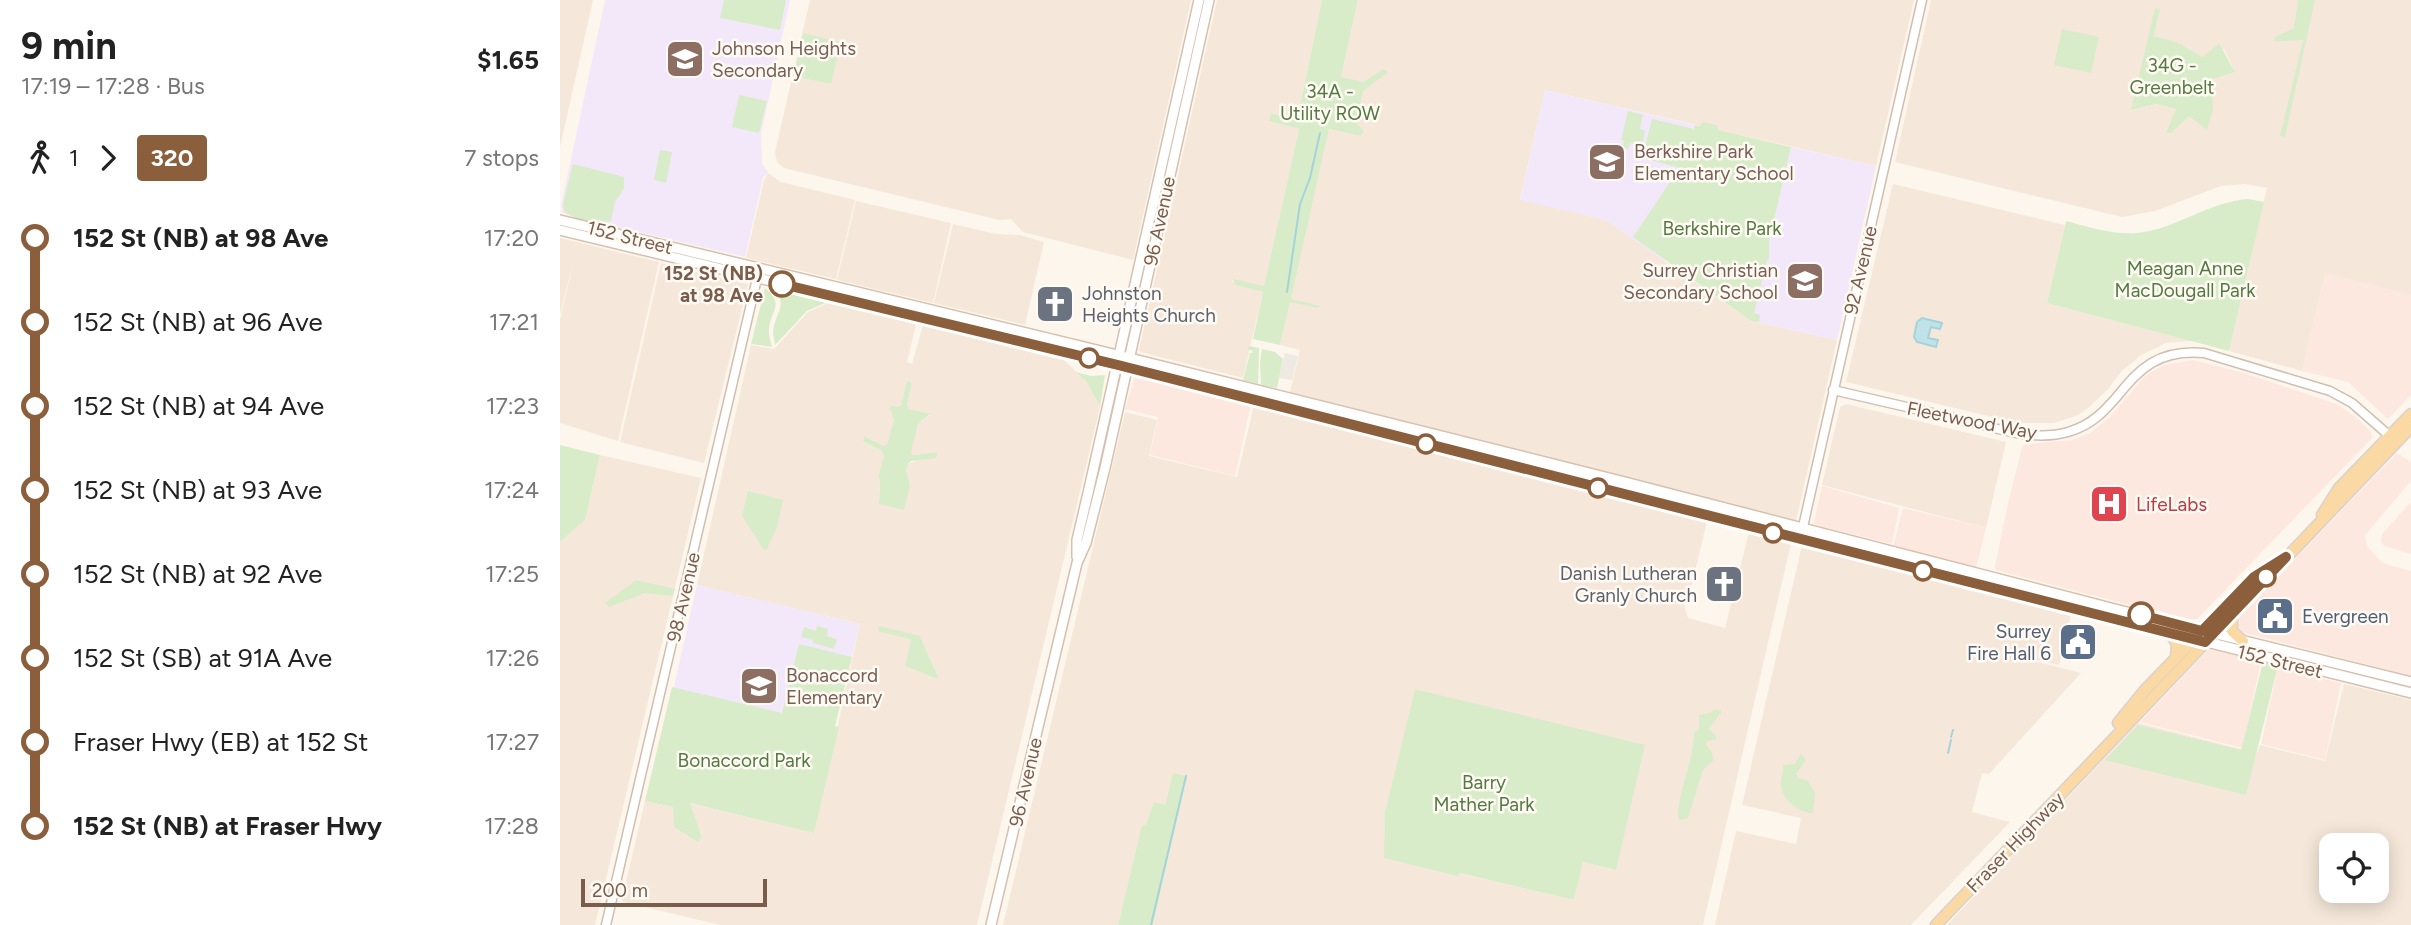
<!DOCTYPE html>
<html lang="en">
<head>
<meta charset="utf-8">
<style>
	:root { --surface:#fff; --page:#f6f6f6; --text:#222; --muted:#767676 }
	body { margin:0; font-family:Figtree,sans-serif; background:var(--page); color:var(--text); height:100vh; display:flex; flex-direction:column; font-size:26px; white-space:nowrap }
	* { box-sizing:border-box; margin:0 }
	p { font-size:23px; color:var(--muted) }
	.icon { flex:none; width:38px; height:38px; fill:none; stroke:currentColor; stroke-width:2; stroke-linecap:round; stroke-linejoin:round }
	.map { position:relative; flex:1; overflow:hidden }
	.drawer { display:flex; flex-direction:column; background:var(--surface); width:560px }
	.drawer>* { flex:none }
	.badge { padding:0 14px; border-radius:5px; font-size:24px; line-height:46px }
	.tools { position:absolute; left:1759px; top:833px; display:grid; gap:14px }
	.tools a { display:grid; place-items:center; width:70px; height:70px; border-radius:14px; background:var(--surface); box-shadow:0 4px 18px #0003; font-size:35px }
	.scale { position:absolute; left:21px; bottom:18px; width:186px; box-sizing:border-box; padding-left:7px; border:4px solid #7a5c4d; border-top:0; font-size:19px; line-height:24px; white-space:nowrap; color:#7a5c4d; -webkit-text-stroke:5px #fffaf3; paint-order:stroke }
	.map>.badge { position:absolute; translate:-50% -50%; box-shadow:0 0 0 4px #fff }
	.legs { display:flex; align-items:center; gap:10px; height:77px; padding:0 21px; font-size:23px }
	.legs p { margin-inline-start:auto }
	.headline { display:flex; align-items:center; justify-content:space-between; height:119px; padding:0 21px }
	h1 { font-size:38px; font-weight:700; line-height:52px }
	ul { padding:0 21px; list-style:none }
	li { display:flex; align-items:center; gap:24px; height:84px; font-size:26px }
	li i { display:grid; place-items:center; width:10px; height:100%; margin:0 9px; background:currentColor }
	li i::after { content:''; width:18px; height:18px; margin:-9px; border:5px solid; border-radius:50%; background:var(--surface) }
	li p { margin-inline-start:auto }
	li:first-child i { background:linear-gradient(#0000 50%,currentColor 0) }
	li:last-child i { background:linear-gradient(currentColor 50%,#0000 0) }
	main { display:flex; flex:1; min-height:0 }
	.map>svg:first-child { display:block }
	.residential { fill:#f5e8da; fill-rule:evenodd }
	.commercial { fill:#fde8e0 }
	.industrial { fill:#efe9e4 }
	.education { fill:#f3e8fa }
	.green { fill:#d8ecc9 }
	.water { fill:#bfe3e8; stroke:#a5d3da; stroke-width:2 }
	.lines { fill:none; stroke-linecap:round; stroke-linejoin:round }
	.stream { stroke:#a5d3da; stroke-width:2 }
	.tertiary-casing { stroke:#d1beb0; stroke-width:11 }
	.secondary-casing { stroke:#d6c0b0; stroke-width:12 }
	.primary-casing { stroke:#dad1cd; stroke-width:13 }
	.tertiary { stroke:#fff; stroke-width:8 }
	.secondary { stroke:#fff; stroke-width:9 }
	.primary { stroke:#fbd9a5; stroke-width:10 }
	.line-1-casing { stroke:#fff; stroke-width:16 }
	.line-1 { stroke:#8b5e3c; stroke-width:10 }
	.stop-1-dot { fill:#fff; stroke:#8b5e3c; stroke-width:3.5 }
	.labels { text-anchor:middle; stroke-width:5; stroke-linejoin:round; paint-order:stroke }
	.education-label { font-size:19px; fill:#785e54; stroke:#fffaf3; text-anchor:start }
	.park-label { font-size:19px; fill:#537a41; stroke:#fffaf3 }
	.street-label { font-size:19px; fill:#7a5c4d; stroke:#fffaf3 }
	.stop-label { font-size:19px; font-weight:bold; fill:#7a5c4d; stroke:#fffaf3; text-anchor:end }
	.worship-label { font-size:19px; fill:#5b616d; stroke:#fffaf3; text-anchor:start }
	.health-label { font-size:19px; fill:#be3a42; stroke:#fffaf3; text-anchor:start }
	.service-label { font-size:19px; fill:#4e5e75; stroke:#fffaf3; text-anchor:start }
</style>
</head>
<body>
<main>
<section class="drawer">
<div class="headline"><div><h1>9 min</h1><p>17:19 – 17:28 · Bus</p></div><b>$1.65</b></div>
<div class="legs"><svg class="icon" aria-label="walk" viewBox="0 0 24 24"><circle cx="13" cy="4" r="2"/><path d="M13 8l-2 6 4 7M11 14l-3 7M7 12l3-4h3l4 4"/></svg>1<svg class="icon" aria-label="forward" viewBox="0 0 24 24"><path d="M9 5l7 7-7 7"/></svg><b class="badge" style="background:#8b5e3c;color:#fff">320</b><p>7 stops</p></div>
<ul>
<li><i style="color:#8b5e3c"></i><b>152 St (NB) at 98 Ave</b><p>17:20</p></li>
<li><i style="color:#8b5e3c"></i><span>152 St (NB) at 96 Ave</span><p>17:21</p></li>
<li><i style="color:#8b5e3c"></i><span>152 St (NB) at 94 Ave</span><p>17:23</p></li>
<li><i style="color:#8b5e3c"></i><span>152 St (NB) at 93 Ave</span><p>17:24</p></li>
<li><i style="color:#8b5e3c"></i><span>152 St (NB) at 92 Ave</span><p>17:25</p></li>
<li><i style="color:#8b5e3c"></i><span>152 St (SB) at 91A Ave</span><p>17:26</p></li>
<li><i style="color:#8b5e3c"></i><span>Fraser Hwy (EB) at 152 St</span><p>17:27</p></li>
<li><i style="color:#8b5e3c"></i><b>152 St (NB) at Fraser Hwy</b><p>17:28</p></li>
</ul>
</section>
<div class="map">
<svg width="1851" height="925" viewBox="0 0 1851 925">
	<rect width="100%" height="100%" fill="#fdf6ec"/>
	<path class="residential" d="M0 0H33L0 147Z
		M250 0H631L573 260 463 232 451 219 439 220 224 168 217 162 215 152Z
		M657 0H762L737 120 712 113 709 121 739 129 704 287 672 280 675 285 703 292 683 378 580 352 579 350Z
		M798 0H1354L1316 166 985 90 960 199 1046 220 1191 321 1277 340 1236 521 730 392 740 350 720 345 769 129 801 136 804 131 796 122 804 83 781 77Z
		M1371 0H1851V295L1765 274 1742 371 1669 351 1707 188 1685 184 1661 186 1595 211 1562 217 1335 162ZM1600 10 1594 36 1617 42 1643 57 1664 49 1675 72 1651 80 1653 89 1606 131 1617 109 1597 104 1572 110Z
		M208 173 221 182 295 200 276 279 186 258 204 180Z
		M1333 184 1505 225 1487 303 1632 341 1606 343 1581 355 1562 371 1548 389 1527 409 1518 415 1494 423H1458L1286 382Z
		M296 201 391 223 373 303 277 280Z
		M393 224 436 234 460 235 484 242 465 325 374 303Z
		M0 238 99 262 58 441 0 423V320L14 259 0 315Z
		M101 263 188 284 144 463 60 442Z
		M268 303 354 323 356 325 347 362 352 364 363 325 503 359 526 381 538 400 540 407 417 925H160L64 902 62 899 85 801 113 807 137 841 142 836 129 803 254 833 300 624 137 585 191 345 214 349 248 312ZM347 382 352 383 347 405 349 409 370 415 358 424 350 453 353 455 376 452 348 464 346 470 350 485 319 504 320 480 318 477 324 455 322 451 303 441 304 436 324 446 327 444 334 420 330 405 338 407 341 405ZM360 636 378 677 377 679 345 666 351 639Z
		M1286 404 1446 442 1426 528 1262 485 1280 407Z
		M694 405 1147 521 1129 596 1123 600 1128 618 1165 628 1189 532 1231 543 1143 925H593L627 776 613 773 605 805 586 825 582 826 558 925H443L565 412 597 420 589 456 677 477ZM855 689 970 718 1055 870 1023 862 1014 900 899 873Z
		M40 455 141 478 35 925H0V542L25 520Z
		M1242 545 1511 614 1499 665 1435 651 1521 673 1429 774 1422 773 1412 812 1450 822 1351 925H1155L1176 831 1236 844 1241 818 1182 805Z
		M1784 684 1851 700V925H1387L1578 723 1697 753 1700 745 1765 761ZM1771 845H1816V891H1771Z"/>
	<path class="commercial" d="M1765 273 1851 295V395L1828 419 1788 382 1742 371Z
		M1633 360 1684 373 1777 404 1798 419 1811 432 1812 438 1637 619H1630L1589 610 1436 570 1435 566 1449 499 1462 448 1465 444 1512 440 1530 433 1549 418 1585 376 1604 365Z
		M575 377 691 404 675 476 590 455 598 417 565 409Z
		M1837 453 1851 462V481L1805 535 1807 546 1822 563 1851 571V676L1682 632 1678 626 1679 617Z
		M1262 486 1339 508 1332 544 1256 525 1254 523Z
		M1851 502V554L1824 546 1821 541 1822 534Z
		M1343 508 1426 528 1416 568 1333 547Z
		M1649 649 1701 662 1682 748 1580 722Z
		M1718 667 1781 683 1765 760 1701 744Z"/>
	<path class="industrial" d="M725 353 738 356 732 380 719 378Z"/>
	<path class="education" d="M45 0H230L201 134 202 164 208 172 203 178 185 257 7 215 2 212 1 206Z
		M985 90 1135 125 1104 261 1046 220 960 200Z
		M1231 147 1316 166 1277 340 1191 321Z
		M137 585 300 624 250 824 91 787Z"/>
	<path class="green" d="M164 0H226L220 30 160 18Z
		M762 0H798L781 77 804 82 823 69 828 72 803 91 796 122 804 131 801 136 769 129 731 299 760 306 758 308 730 302 720 345 693 339 703 292 675 285 673 279 704 286 739 129 709 121 711 113 737 120Z
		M1738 0H1755L1725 137 1720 136 1743 40 1714 41 1715 37 1734 28Z
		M1595 8 1600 9 1594 36 1617 42 1643 57 1659 43 1675 72 1651 80 1653 109 1647 130 1629 116 1611 133 1606 132 1616 109 1597 104 1571 110Z
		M1502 29 1539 37 1531 73 1494 65Z
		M243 33 281 42 271 84 234 76Z
		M179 95 207 101 199 133 172 127Z
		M1068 111 1083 115 1080 129 1085 131 1082 146 1070 143 1068 149 1062 147 1064 141 1061 140Z
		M1092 119 1134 129 1135 125 1139 126 1143 122 1156 125 1159 130 1231 147 1209 242V259L1207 260 1194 313 1200 315 1199 322 1191 321 1073 237 1114 176 1122 181 1125 169 1082 158Z
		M100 150 112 152 106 183 94 180Z
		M13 164 64 177V189L55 202 51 221C34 224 18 222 4 211L3 204Z
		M1688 199 1704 202 1669 351 1487 303 1506 221C1529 227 1553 235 1577 233 1616 229 1648 202 1688 199Z
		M205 288C225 305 211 309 209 329 208 335 211 341 212 347L191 344Z
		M212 288 267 302 247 311 215 345C214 339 212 332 214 326 218 309 228 304 212 288Z
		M689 346 699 348 698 384 683 380 690 353H692L693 351 688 349Z
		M702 349 715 352 723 359 717 388 701 385 700 363Z
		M516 372 531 376 545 375 540 406 526 381Z
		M347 381 352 383 347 405 349 409 370 414 358 424 351 453 353 455 377 452 376 458 351 461 348 464 346 470 350 485 344 510 319 504 320 480 318 477 324 455 322 451 303 441 304 436 324 446 327 444 334 420 329 405 338 407 341 405Z
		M0 445 40 455 25 520 0 542Z
		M188 491 223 500 217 527 207 549 204 550 182 516Z
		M76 580 115 589 113 596 85 593 49 607 45 603Z
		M257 626 268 629 267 636 277 639 274 649 253 643V640L241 637 244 627 256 631Z
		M319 626 360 636 378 677 377 679 345 666 351 639 318 631Z
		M239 644 292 657 275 726 279 727 254 833 130 803 142 837 138 842 114 827 113 807 85 801 112 687 222 713Z
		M1703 662 1718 666 1686 795 1545 760 1578 725 1681 750Z
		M855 689 1085 745 1056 870 1023 862 1014 900 900 873 898 876 824 858 825 813Z
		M1155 709 1162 711 1149 729 1157 737 1155 740 1147 741 1146 745 1152 752 1153 761 1143 770 1128 818 1122 820 1118 819C1118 788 1133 764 1134 733L1139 728V715L1150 713Z
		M1241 753 1246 760 1236 774 1239 778 1248 781 1255 793 1253 813C1239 813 1220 798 1221 783 1221 776 1224 772 1223 765L1235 764Z
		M613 773 627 776 593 925H558L582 825H586L594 802 605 805Z"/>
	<path class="water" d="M1362 318 1382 323 1380 329 1371 327 1368 338 1378 340 1376 347 1357 342 1354 337 1357 322Z"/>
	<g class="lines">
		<path class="stream" d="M727 292 740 204 750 178 760 133
			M1391 737 1393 730
			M1388 753 1391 740
			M591 925 626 776"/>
		<defs>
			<path id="tertiary" d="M1273 390C1316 400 1360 410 1403 420 1436 428 1473 442 1508 432 1568 415 1563 346 1644 353L1770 391 1792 403 1832 438
				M1240 540 1362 0
				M46 925 198 274"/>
			<path id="secondary" d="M0 220 578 360 1065 482 1555 609 1851 682
				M0 230 558 365 1247 542 1851 693
				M517 557V540L528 493 639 0
				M431 925 517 563 526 543 545 468 649 0"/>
			<path id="primary" d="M1762 515 1779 488 1851 414
				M1672 614V631L1683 641
				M1610 633 1617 644 1616 657
				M1558 723 1584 691 1693 578 1714 565
				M1376 925 1851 427"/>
		</defs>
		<use href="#tertiary" class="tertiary-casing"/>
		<use href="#secondary" class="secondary-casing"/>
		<use href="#primary" class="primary-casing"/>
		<use href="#tertiary" class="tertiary"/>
		<use href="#secondary" class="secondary"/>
		<use href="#primary" class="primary"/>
	</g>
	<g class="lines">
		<defs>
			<path id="line-1" d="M222 284 558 365 1645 642 1726 557 1694 577 1642 631 1581 615"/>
		</defs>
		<use href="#line-1" class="line-1-casing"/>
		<use href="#line-1" class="line-1"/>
	</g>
	<defs>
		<symbol id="school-square" viewBox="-11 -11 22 22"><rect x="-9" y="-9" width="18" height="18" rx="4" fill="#8d6e63" stroke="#fffaf3"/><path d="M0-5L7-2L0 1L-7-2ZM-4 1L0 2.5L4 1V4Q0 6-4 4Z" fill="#fff"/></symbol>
		<symbol id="church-square" viewBox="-11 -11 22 22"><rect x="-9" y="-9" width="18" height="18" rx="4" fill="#6b7280" stroke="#fffaf3"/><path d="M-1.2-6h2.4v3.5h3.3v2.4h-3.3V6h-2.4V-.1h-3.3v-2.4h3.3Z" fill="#fff"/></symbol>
		<symbol id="hospital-square" viewBox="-11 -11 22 22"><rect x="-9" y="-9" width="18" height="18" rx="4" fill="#e0444e" stroke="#fffaf3"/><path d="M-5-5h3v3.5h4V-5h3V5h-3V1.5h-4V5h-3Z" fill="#fff"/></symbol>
		<symbol id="civic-square" viewBox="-11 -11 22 22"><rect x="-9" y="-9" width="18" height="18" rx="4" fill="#5c6f8a" stroke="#fffaf3"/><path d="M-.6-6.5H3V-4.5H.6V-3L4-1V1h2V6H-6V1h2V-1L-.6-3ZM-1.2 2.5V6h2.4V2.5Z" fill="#fff"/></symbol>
	</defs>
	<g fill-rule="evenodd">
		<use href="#school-square" x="103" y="37" width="44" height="44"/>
		<use href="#school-square" x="1025" y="140" width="44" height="44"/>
		<use href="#school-square" x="1223" y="259" width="44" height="44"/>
		<use href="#church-square" x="473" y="282" width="44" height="44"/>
		<use href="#hospital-square" x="1527" y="482" width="44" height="44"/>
		<use href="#church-square" x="1142" y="562" width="44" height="44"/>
		<use href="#civic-square" x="1693" y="594" width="44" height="44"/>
		<use href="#civic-square" x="1496" y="620" width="44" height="44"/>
		<use href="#school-square" x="177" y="664" width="44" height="44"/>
	</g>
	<g class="stop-1-dot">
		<circle cx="222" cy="284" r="12"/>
		<circle cx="529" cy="358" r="9"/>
		<circle cx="866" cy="444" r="9"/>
		<circle cx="1038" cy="488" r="9"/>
		<circle cx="1213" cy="533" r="9"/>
		<circle cx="1363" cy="571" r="9"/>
		<circle cx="1706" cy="577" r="9"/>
		<circle cx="1581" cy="615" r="12"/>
	</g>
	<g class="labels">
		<g class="education-label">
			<text x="152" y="55">Johnson Heights<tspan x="152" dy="22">Secondary</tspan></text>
			<text x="1074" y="158">Berkshire Park<tspan x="1074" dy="22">Elementary School</tspan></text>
			<text x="1218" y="277" text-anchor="end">Surrey Christian<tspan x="1218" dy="22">Secondary School</tspan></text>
			<text x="226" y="682">Bonaccord<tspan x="226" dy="22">Elementary</tspan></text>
		</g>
		<g class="park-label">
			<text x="1612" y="72">34G -<tspan x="1612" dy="22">Greenbelt</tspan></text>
			<text x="770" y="98">34A -<tspan x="770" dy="22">Utility ROW</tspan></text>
			<text x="1162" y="235">Berkshire Park</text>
			<text x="1625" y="275">Meagan Anne<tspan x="1625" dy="22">MacDougall Park</tspan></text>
			<text x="184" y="767">Bonaccord Park</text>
			<text x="924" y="789">Barry<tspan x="924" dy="22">Mather Park</tspan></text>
		</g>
		<g class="street-label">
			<text transform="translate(599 221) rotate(-78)" y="7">96 Avenue</text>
			<text transform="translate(70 237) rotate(14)" y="7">152 Street</text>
			<text transform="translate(1300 270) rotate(-77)" y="7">92 Avenue</text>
			<text transform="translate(1412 420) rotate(11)" y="7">Fleetwood Way</text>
			<text transform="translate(123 597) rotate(-77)" y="7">98 Avenue</text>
			<text transform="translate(1720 661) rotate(14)" y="7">152 Street</text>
			<text transform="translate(465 782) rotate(-77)" y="7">96 Avenue</text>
			<text transform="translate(1455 842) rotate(-46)" y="7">Fraser Highway</text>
		</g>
		<g class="stop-label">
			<text x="203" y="280">152 St (NB)<tspan x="203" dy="22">at 98 Ave</tspan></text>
		</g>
		<g class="worship-label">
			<text x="522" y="300">Johnston<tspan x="522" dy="22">Heights Church</tspan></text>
			<text x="1137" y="580" text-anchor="end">Danish Lutheran<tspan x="1137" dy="22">Granly Church</tspan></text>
		</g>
		<g class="health-label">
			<text x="1576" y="511">LifeLabs</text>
		</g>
		<g class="service-label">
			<text x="1742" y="623">Evergreen</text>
			<text x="1491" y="638" text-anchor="end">Surrey<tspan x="1491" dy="22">Fire Hall 6</tspan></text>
		</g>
	</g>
</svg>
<div class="tools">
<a><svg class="icon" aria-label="locate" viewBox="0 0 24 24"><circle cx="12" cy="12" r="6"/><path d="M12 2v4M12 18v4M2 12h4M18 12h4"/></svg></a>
</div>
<div class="scale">200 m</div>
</div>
</main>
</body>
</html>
